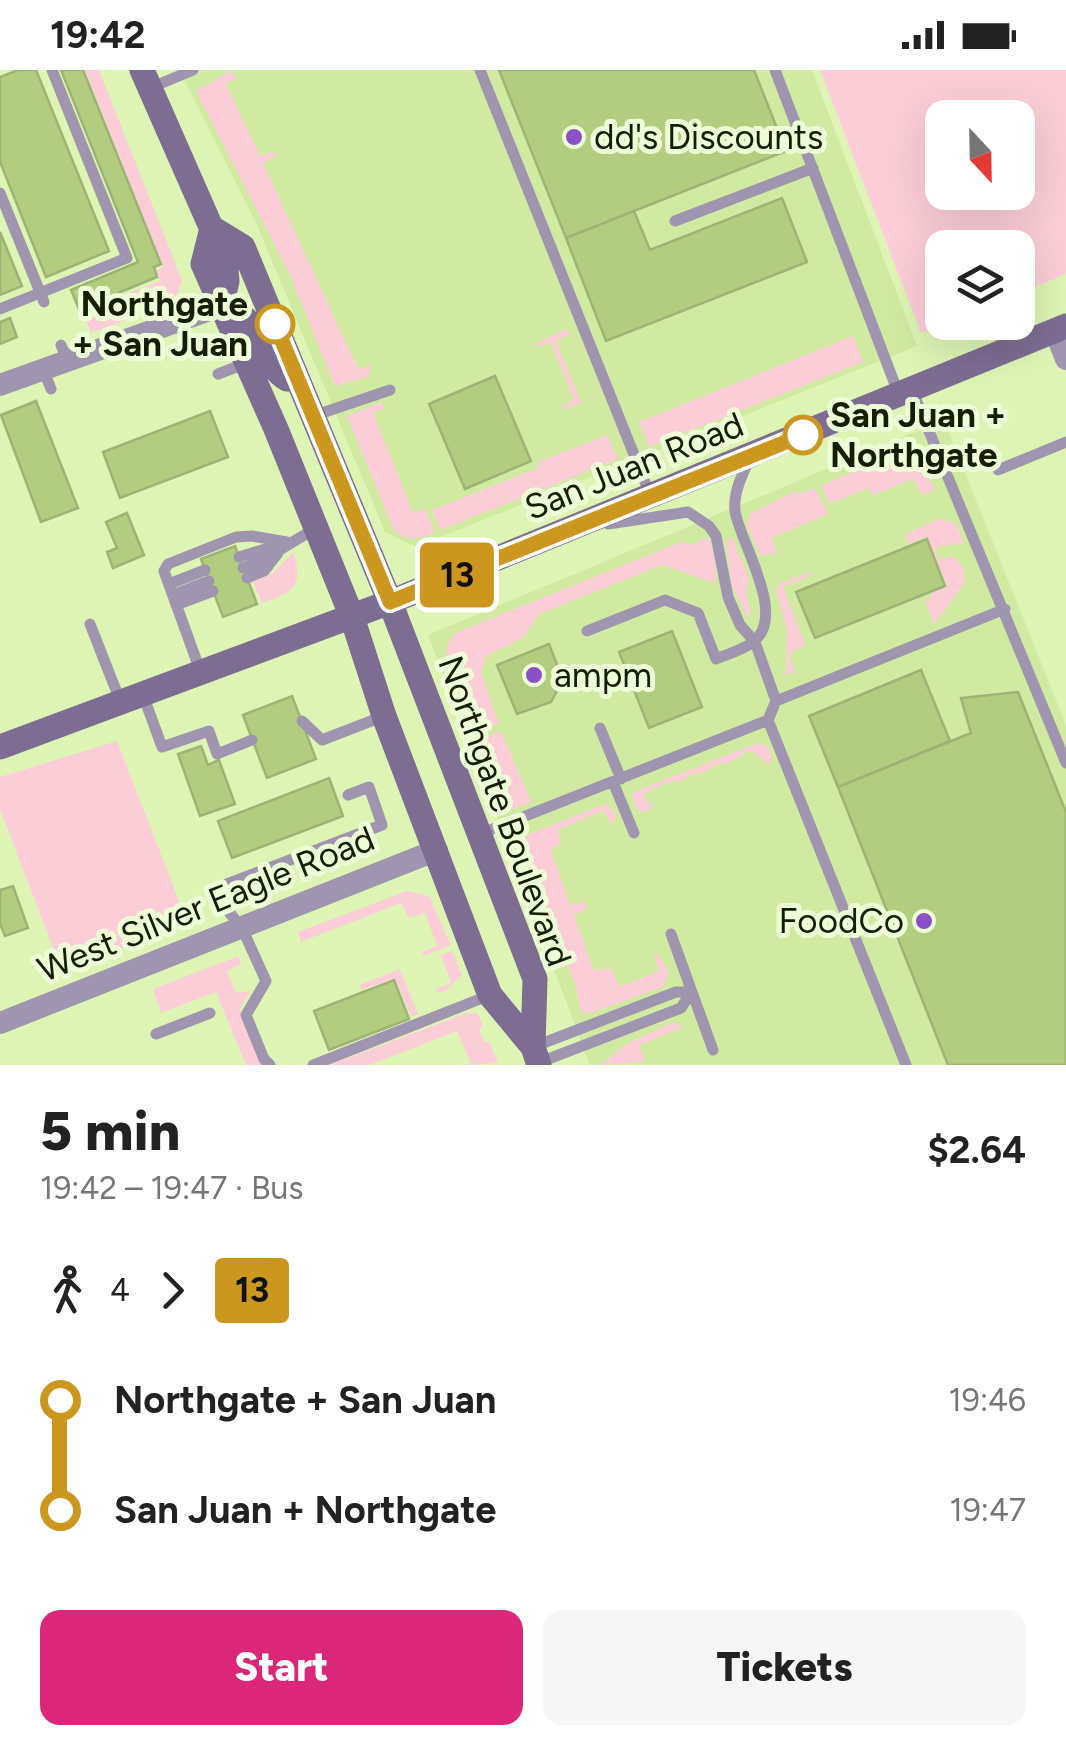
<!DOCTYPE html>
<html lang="en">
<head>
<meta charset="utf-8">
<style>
	:root { --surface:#fff; --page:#f6f6f6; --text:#222; --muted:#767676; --accent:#db2777 }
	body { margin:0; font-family:Figtree,sans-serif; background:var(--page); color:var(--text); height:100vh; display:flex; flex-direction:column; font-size:38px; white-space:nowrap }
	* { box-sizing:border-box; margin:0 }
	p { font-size:32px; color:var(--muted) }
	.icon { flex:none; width:55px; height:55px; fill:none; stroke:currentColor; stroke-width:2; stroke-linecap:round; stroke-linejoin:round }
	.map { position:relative; height:995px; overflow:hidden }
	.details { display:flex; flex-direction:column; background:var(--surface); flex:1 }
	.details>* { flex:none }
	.badge { padding:0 20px; border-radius:8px; font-size:35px; line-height:65px }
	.needle { width:65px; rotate:158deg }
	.controls { position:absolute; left:925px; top:30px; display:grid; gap:20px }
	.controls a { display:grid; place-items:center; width:110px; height:110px; border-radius:20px; background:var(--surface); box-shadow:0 10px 40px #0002; font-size:50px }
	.map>.badge { position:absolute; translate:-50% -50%; box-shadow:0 0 0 5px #fff }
	.legs { display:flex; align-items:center; gap:15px; height:110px; padding:0 40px; font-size:32px }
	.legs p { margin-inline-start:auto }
	.head { display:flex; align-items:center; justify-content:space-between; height:170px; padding:0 40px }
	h1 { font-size:55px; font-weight:800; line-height:75px }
	.action { display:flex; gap:20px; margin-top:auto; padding:20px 40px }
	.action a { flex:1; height:115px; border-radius:20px; background:var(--accent); color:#fff; font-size:40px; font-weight:800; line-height:115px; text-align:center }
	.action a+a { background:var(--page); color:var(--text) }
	ul { padding:0 40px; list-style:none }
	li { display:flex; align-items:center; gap:35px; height:110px; font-size:38px }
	li i { display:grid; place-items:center; width:15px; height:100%; margin:0 12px; background:currentColor }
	li i::after { content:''; width:25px; height:25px; margin:-12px; border:8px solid; border-radius:50%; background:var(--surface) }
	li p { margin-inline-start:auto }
	li:first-child i { background:linear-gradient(#0000 50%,currentColor 0) }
	li:last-child i { background:linear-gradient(currentColor 50%,#0000 0) }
	.status { display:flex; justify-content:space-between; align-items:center; height:70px; padding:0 50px; background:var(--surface); direction:ltr }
	.status svg { height:28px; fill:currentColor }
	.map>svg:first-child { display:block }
	.built { fill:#d1eaa2 }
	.green { fill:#fccdd7; fill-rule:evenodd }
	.building { fill:#b2cc80; stroke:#9eb376; stroke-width:2.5 }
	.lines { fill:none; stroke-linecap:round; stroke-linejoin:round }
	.service { stroke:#a095af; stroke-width:11 }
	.minor { stroke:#a095af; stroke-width:22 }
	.secondary { stroke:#7d6d92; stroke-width:25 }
	.line-1-casing { stroke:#fff; stroke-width:22 }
	.line-1 { stroke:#cb971e; stroke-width:15 }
	.poi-dot { fill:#8c51c7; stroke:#effdd7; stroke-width:4 }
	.stop-1-dot { fill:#fff; stroke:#cb971e; stroke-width:5 }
	.labels { text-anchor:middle; stroke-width:10; stroke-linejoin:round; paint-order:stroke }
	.poi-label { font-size:35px; fill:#161d05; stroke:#effdd7; text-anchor:start }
	.stop-label { font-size:35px; font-weight:bold; fill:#161d05; stroke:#effdd7; text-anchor:end }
	.street-label { font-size:35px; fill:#161d05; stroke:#effdd7 }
</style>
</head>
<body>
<div class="status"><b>19:42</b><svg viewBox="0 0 49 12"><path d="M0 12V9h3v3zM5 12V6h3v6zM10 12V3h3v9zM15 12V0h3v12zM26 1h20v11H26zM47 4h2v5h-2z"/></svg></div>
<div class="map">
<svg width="1066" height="995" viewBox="0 0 1066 995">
	<rect width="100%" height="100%" fill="#ddf4b4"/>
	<path class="built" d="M179 0H812L917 276 416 477 385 462 257 155Z
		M944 350 1066 655V995H590L428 565Z"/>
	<path class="green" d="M85 0H99L182 210 176 228 168 235 91 263 82 241 160 211 156 201 163 197Z
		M820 0H1066V204L1018 224V178H942V252L947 253 921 263ZM942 48H1018V122H942Z
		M230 1 237 8 226 14 260 86 274 81 276 86 263 93 358 299 370 295V306L335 316 291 207 196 21Z
		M567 259 569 265 556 271 581 333 563 340V335L574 330 551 273 537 277 535 274Z
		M853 266 863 292 649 377 639 352Z
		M382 332 385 338 373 343 413 442 425 439 435 462C418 469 405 473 393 458L347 346Z
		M607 365 618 389 440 460 432 440 538 398V392Z
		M916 375 934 420 923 425 913 409 873 425 869 418 829 434 822 415Z
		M815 418 828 444 771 468 777 483 760 485 746 452 750 449 749 444 794 422 802 423Z
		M939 449 956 453 964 473 936 477 937 489 954 487 963 497 965 512 934 555 925 531 932 528 930 524 947 515 926 467 909 474 905 464Z
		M709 467 715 490 716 513 662 495 539 544 524 567 486 586 481 602 499 654 475 664C464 637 431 588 455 563L681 472 692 475Z
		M732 468 749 507 746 524 751 544 748 548 732 517 726 470Z
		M293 482C305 516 292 523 262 533L253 512 273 503Z
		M811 502 812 505 783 517 805 574 789 585 795 602 786 605 787 560 776 520 781 513Z
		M501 661 531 732 506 742 477 671Z
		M117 671 188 854 61 899 0 739V707Z
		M758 673 769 678 772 691 769 695 751 680 726 694 722 692 698 705 694 702 680 712 674 710 647 721 644 729 655 737 642 742 635 737 632 727 634 722Z
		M605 734 615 743 614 752 610 754 604 740 558 760 561 773 551 780 570 835 585 832 586 839 574 845 594 901 610 897 620 917 659 901 654 886 657 883 669 903 663 917 587 944 581 942 575 914 521 775 527 765Z
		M407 821 429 826 451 875 424 886 422 882 437 876 425 843 409 848 401 833 301 872 298 862Z
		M452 881 462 905 446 921 437 923 436 919 451 913 441 885Z
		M239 886 240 894 227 901 236 923 250 921 240 939 263 995H246L216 922 161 943 153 919Z
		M400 899 418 944 411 947 395 908 362 920 360 915Z
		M467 943H477L483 956 479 959 484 972 489 971 498 993 468 995 471 993 457 961 369 995H329Z
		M671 953H679L681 958 639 975 645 992 601 995 625 975Z"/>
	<path class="building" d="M18 0H36L109 181 46 207 0 92V7Z
		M61 0H83L161 194 154 197 157 207 79 239 71 220 138 192Z
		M499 0H754L786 81 566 168Z
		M782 128 807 192 606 271 566 168 634 141 650 180Z
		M0 162 22 216 0 225Z
		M10 248 17 267 0 274V252Z
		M495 306 531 391 465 419 429 334Z
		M36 331 78 438 41 452 1 345Z
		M210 341 228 387 120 428 103 382Z
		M127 443 144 485 113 498 107 482 117 478 106 452Z
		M927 469 945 516 815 568 796 522Z
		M235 476 257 534 223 547 201 489Z
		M672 561 702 637 649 658 619 582Z
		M549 574 563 610 551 632 517 644 497 595Z
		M921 600 950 671 838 717 809 646Z
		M1018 622 1066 742V995H948L838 717 971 663 961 628Z
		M292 626 316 689 267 708 243 645Z
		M201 676 208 695 219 690 235 734 200 746 178 684Z
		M329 708 343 746 232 788 218 751Z
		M13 816 28 858 5 866 0 854V820Z
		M394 910 409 949 329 980 314 941Z"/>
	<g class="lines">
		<path class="service" d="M480 0 651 427
			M775 0 899 325
			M150 18 193 0
			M0 123 44 232
			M675 151 813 98
			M0 239 127 188 52 0
			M61 275 67 290
			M43 299 51 319
			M218 304 247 293
			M912 320 1066 693
			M313 346 390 320
			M998 400 1066 372
			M608 454 688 442 709 456 716 466 728 527 740 555 755 572 776 631
			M239 487 278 475
			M243 498 261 491 316 458
			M247 508 264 501 278 483
			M169 514 205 500
			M173 525 209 511
			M176 535 213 521
			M90 554 121 633
			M587 561 665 530 698 543 716 589C728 584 742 580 752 573 789 547 740 473 735 441 733 423 742 404 750 389
			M201 603 164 501 168 494 236 467 252 466 287 472
			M143 625 162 677 209 661 217 684 252 670
			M768 650 906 995
			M302 651 322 670 384 646
			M600 658 621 709
			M613 712 634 763
			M480 764 768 650 776 631 1005 539
			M671 864 713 980
			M156 964 210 943
			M533 977 676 922H691
			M538 993 681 938 691 922
			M270 995 264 989 246 945 266 911 242 858 211 820 382 755 369 717 348 725
			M313 995 490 925"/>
		<path class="minor" d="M1055 261 1066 289
			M0 315 221 236
			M0 953 437 780"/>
		<path class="secondary" d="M142 0 225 189 227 211 221 236C228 240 237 243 244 248 264 263 265 297 287 309
			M212 158 243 177 390 532 535 909 533 977 539 995
			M212 158 203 194 276 359 352 547 384 646 490 925 533 977
			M0 677 390 532 1066 256"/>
	</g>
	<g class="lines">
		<defs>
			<path id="line-1" d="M275 254 390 532 803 365"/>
		</defs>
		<use href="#line-1" class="line-1-casing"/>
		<use href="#line-1" class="line-1"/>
	</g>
	<g class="poi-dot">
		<circle cx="574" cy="67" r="10"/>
		<circle cx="534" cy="605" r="10"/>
		<circle cx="924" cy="851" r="10"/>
	</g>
	<g class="stop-1-dot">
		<circle cx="275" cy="254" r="18"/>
		<circle cx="803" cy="365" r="18"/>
	</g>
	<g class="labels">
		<g class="poi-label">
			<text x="594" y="79">dd's Discounts</text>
			<text x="554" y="617">ampm</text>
			<text x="904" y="863" text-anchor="end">FoodCo</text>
		</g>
		<g class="stop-label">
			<text x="248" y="246">Northgate<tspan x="248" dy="40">+ San Juan</tspan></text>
			<text x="830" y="357" text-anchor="start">San Juan +<tspan x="830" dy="40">Northgate</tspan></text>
		</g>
		<g class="street-label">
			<text transform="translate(634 396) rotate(-22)" y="12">San Juan Road</text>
			<text transform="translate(505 741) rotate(70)" y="12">Northgate Boulevard</text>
			<text transform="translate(206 834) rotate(-22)" y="12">West Silver Eagle Road</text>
		</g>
	</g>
</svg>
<div class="controls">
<a><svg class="needle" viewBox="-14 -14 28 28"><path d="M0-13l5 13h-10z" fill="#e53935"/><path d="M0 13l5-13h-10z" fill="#767676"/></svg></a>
<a><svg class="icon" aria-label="layers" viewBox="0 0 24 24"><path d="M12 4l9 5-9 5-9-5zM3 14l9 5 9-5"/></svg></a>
</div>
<b class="badge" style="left:457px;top:505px;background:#cb971e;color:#111">13</b>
</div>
<section class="details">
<div class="head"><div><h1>5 min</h1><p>19:42 – 19:47 · Bus</p></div><b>$2.64</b></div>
<div class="legs"><svg class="icon" aria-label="walk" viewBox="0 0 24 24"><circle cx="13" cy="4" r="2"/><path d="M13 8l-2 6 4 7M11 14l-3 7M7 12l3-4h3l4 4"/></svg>4<svg class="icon" aria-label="forward" viewBox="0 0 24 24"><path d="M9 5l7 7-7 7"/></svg><b class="badge" style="background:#cb971e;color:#111">13</b></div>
<ul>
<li><i style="color:#cb971e"></i><b>Northgate + San Juan</b><p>19:46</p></li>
<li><i style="color:#cb971e"></i><b>San Juan + Northgate</b><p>19:47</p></li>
</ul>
<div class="action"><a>Start</a><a>Tickets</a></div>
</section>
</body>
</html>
